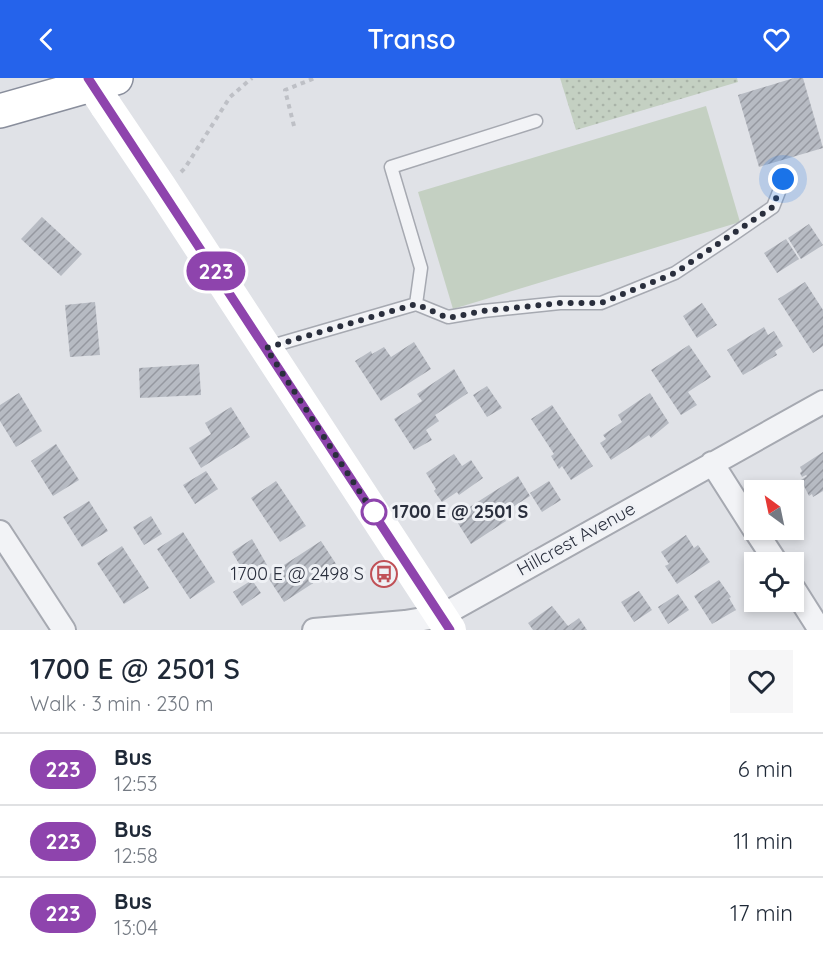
<!DOCTYPE html>
<html lang="en">
<head>
<meta charset="utf-8">
<style>
	:root { --surface:#fff; --page:#f6f6f7; --text:#1f2937; --muted:#747a83; --line:#e0e1e3; --accent:#2563eb }
	body { margin:0; font-family:Quicksand,sans-serif; background:var(--page); color:var(--text); height:100vh; display:flex; flex-direction:column; font-size:22px; white-space:nowrap }
	* { box-sizing:border-box; margin:0 }
	p { font-size:20px; color:var(--muted) }
	.icon { flex:none; width:33px; height:33px; fill:none; stroke:currentColor; stroke-width:2; stroke-linecap:round; stroke-linejoin:round }
	.map { position:relative; height:552px; overflow:hidden }
	.drawer { display:flex; flex-direction:column; background:var(--surface); flex:1 }
	.drawer>* { flex:none }
	.badge { padding:0 12px; border-radius:20px; font-size:21px; line-height:39px }
	.needle { width:39px; rotate:327deg }
	.fabs { position:absolute; left:744px; top:402px; display:grid; gap:12px }
	.fabs a { display:grid; place-items:center; width:60px; height:60px; border-radius:0px; background:var(--surface); box-shadow:0 3px 9px #0003; font-size:30px }
	.you { position:absolute; width:30px; height:30px; margin:-15px; border:4px solid #fff; border-radius:50%; background:#1a73e8; box-shadow:0 0 0 9px #1a73e833 }
	.map>.badge { position:absolute; translate:-50% -50%; box-shadow:0 0 0 3px #fff }
	.round { display:grid; place-items:center; flex:none; width:63px; height:63px; border-radius:0px; background:var(--page) }
	.headline { display:flex; align-items:center; justify-content:space-between; height:102px; padding:0 30px }
	h1 { font-size:28px; font-weight:600; line-height:45px }
	ul { padding:0; list-style:none }
	li { display:flex; align-items:center; gap:18px; height:72px; padding:0 30px; border-top:2px solid var(--line) }
	li div { flex:1 }
	li b { display:block; font-size:22px }
	li em { font-style:normal }
	li .badge { min-width:66px; font-weight:700; text-align:center }
	header { display:flex; justify-content:space-between; align-items:center; height:78px; padding:0 30px; background:var(--accent); color:#fff; font-size:27px; font-weight:600 }
	.map>svg:first-child { display:block }
	.grass { fill:#c4d0c2 }
	.park { fill:url(#park-dots) }
	.building { fill:url(#building-hatch) }
	.lines { fill:none; stroke-linecap:round; stroke-linejoin:round }
	.lane-casing { stroke:#a6a9b1; stroke-width:15 }
	.street-casing { stroke:#a6a9b1; stroke-width:26 }
	.highway-casing { stroke:#898e9c; stroke-width:36 }
	.path { stroke:#bec0c6; stroke-width:4; stroke-dasharray:4.5 4.5; stroke-linecap:butt }
	.lane { stroke:#f2f3f6; stroke-width:12 }
	.street { stroke:#f2f3f6; stroke-width:22 }
	.secondary { stroke:#fff; stroke-width:32 }
	.highway { stroke:#fff; stroke-width:33 }
	.secondary-bridge { stroke:#fff; stroke-width:32 }
	.line-casing { stroke:#fff; stroke-width:14 }
	.line { stroke:#8e44ad; stroke-width:9 }
	.walk { stroke:#2a2f3d; stroke-width:6; stroke-dasharray:0 10.8 }
	.stop-dot { fill:#fff; stroke:#8e44ad; stroke-width:3 }
	.labels { text-anchor:middle; stroke-width:6; stroke-linejoin:round; paint-order:stroke }
	.stop-label { font-size:18px; font-weight:bold; fill:#2a2f3d; stroke:#eff1f5; text-anchor:start }
	.street-label { font-size:18px; fill:#2a2f3d; stroke:#eff1f5 }
	.poi-label { font-size:18px; fill:#2a2f3d; stroke:#eff1f5; text-anchor:end }
</style>
</head>
<body>
<header><svg class="icon" aria-label="back" viewBox="0 0 24 24"><path d="M15 5l-7 7 7 7"/></svg>Transo<svg class="icon" aria-label="heart" viewBox="0 0 24 24"><path d="M12 20l-8-8c-3-5 5-10 8-4 3-6 11-1 8 4z"/></svg></header>
<div class="map">
<svg width="823" height="552" viewBox="0 0 823 552">
	<defs>
		<pattern id="park-dots" width="8" height="8" patternUnits="userSpaceOnUse" patternTransform="scale(1.5)"><rect width="8" height="8" fill="#c4d0c2"/><path d="M2 2h.1M6 6h.1" fill="none" stroke="#a9b3a8" stroke-width="1.8" stroke-linecap="round"/></pattern>
		<pattern id="building-hatch" width="6" height="6" patternUnits="userSpaceOnUse" patternTransform="scale(1.5)"><rect width="6" height="6" fill="#b7bbc3"/><path d="M-1 1l2-2M0 6l6-6M5 7l2-2" fill="none" stroke="#9598a0"/></pattern>
	</defs>
	<rect width="100%" height="100%" fill="#e0e2e7"/>
	<path class="grass" d="M706 28 740 144 453 231 418 114Z"/>
	<path class="park" d="M560 0H737L738 4 576 52Z"/>
	<path class="building" d="M794 0H803L823 70 759 89 738 17Z
		M42 139 82 176 61 198 21 161Z
		M809 146 823 167 801 181 788 160Z
		M786 161 799 181 777 195 764 175Z
		M805 204 823 232V268L813 275 778 221Z
		M95 224 100 277 70 279 65 227Z
		M702 225 717 247 697 260 683 238Z
		M764 249 768 257 774 253 783 268 775 273 777 277 743 297 727 272Z
		M414 264 431 291 381 323 355 283 371 273 372 276 384 269 391 279Z
		M689 267 711 299 688 314 697 327 681 337 651 292Z
		M199 286 201 317 140 320 139 290Z
		M454 291 468 315 435 337 439 343 426 352 432 362 414 372 394 341 422 323 417 316Z
		M487 308 502 330 487 339 473 317Z
		M19 315 42 353 16 369 0 343V327Z
		M650 315 669 345 651 360 649 357 611 382 600 365 606 361 603 357 622 344 618 337Z
		M552 327 593 388 571 402 562 388 559 391 551 378 554 376 531 341Z
		M231 329 250 359 201 390 189 370 211 356 205 345Z
		M56 366 79 402 53 418 31 383Z
		M823 374V413L813 419 812 416 809 418 801 402 807 398 806 397 802 399 800 395 802 393 800 389Z
		M454 376 462 388 471 382 483 400 459 417 457 414 442 424 434 413 436 411 426 395Z
		M206 393 218 411 195 426 183 407Z
		M518 398 530 418 502 436 506 443 471 466 454 439Z
		M276 403 306 448 280 464 251 420Z
		M549 403 561 422 542 434 530 415Z
		M89 423 108 453 82 469 63 439Z
		M151 438 162 456 144 467 133 449Z
		M183 454 215 504 190 521 157 471Z
		M686 457 694 470 698 467 710 484 677 506 665 488 669 486 661 474Z
		M252 461 267 487 247 499 232 474Z
		M321 463 338 489 284 524 267 498Z
		M122 468 149 510 124 526 97 485Z
		M252 502 261 515 242 528 233 514Z
		M719 502 731 519 729 520 736 532 712 546 694 518Z
		M639 513 652 532 634 544 621 524Z
		M678 516 689 532 668 546 658 529Z
		M552 528 568 548 579 540 587 552H533L528 545Z"/>
	<g class="lines">
		<defs>
			<path id="lane" d="M416 226 448 239 483 233 560 225H601L675 195 728 160 773 129 784 101
				M268 269 416 226 421 190 391 89 536 43"/>
			<path id="street" d="M712 385 754 451
				M755 452 776 484
				M0 454 64 552
				M794 511 820 552
				M314 552 405 544 441 538 823 324"/>
			<path id="highway" d="M0 33 116 0"/>
		</defs>
		<use href="#lane" class="lane-casing"/>
		<use href="#street" class="street-casing"/>
		<use href="#highway" class="highway-casing"/>
		<path class="path" d="M294 48 285 12 315 0
			M181 94 185 90 230 19 252 0"/>
		<use href="#lane" class="lane"/>
		<use href="#street" class="street"/>
		<path class="secondary" d="M106 28 160 108 450 552"/>
		<use href="#highway" class="highway"/>
		<path class="secondary-bridge" d="M88 0 106 28"/>
	</g>
	<g class="lines">
		<defs>
			<path id="line" d="M88 0 450 552"/>
		</defs>
		<use href="#line" class="line-casing"/>
		<use href="#line" class="line"/>
		<path class="walk" d="M374 434 378 442 266 270 416 226 448 240 483 233 522 229 560 225H601L675 195 728 159 773 129 783 101"/>
	</g>
	<defs>
		<symbol id="bus-ring" viewBox="-11 -11 22 22"><circle r="9.5" fill="#eff1f5" stroke="#c05157" stroke-width="1.5"/><path d="M-5-6H5V4H4V6H2V4H-2V6H-4V4H-5ZM-3.5-4V0h7V-4ZM-3.5 1.2v1.5H-2V1.2ZM2 1.2v1.5H3.5V1.2Z" fill="#c05157"/></symbol>
	</defs>
	<g fill-rule="evenodd">
		<use href="#bus-ring" x="369" y="481" width="30" height="30"/>
	</g>
	<circle class="stop-dot" cx="374" cy="434" r="12"/>
	<g class="labels">
		<g class="stop-label">
			<text x="392" y="440">1700 E @ 2501 S</text>
		</g>
		<g class="street-label">
			<text transform="translate(576 461) rotate(-29)" y="6">Hillcrest Avenue</text>
		</g>
		<g class="poi-label">
			<text x="364" y="502">1700 E @ 2498 S</text>
		</g>
	</g>
</svg>
<div class="fabs">
<a><svg class="needle" viewBox="-14 -14 28 28"><path d="M0-13l5 13h-10z" fill="#e53935"/><path d="M0 13l5-13h-10z" fill="#747a83"/></svg></a>
<a><svg class="icon" aria-label="locate" viewBox="0 0 24 24"><circle cx="12" cy="12" r="6"/><path d="M12 2v4M12 18v4M2 12h4M18 12h4"/></svg></a>
</div>
<div class="you" style="left:783px;top:101px"></div>
<b class="badge" style="left:216px;top:193px;background:#8e44ad;color:#fff">223</b>
</div>
<section class="drawer">
<div class="headline"><div><h1>1700 E @ 2501 S</h1><p>Walk · 3 min · 230 m</p></div><a class="round"><svg class="icon" aria-label="heart" viewBox="0 0 24 24"><path d="M12 20l-8-8c-3-5 5-10 8-4 3-6 11-1 8 4z"/></svg></a></div>
<ul>
<li><span class="badge" style="background:#8e44ad;color:#fff">223</span><div><b>Bus</b><p>12:53</p></div><em>6 min</em></li>
<li><span class="badge" style="background:#8e44ad;color:#fff">223</span><div><b>Bus</b><p>12:58</p></div><em>11 min</em></li>
<li><span class="badge" style="background:#8e44ad;color:#fff">223</span><div><b>Bus</b><p>13:04</p></div><em>17 min</em></li>
</ul>
</section>
</body>
</html>
